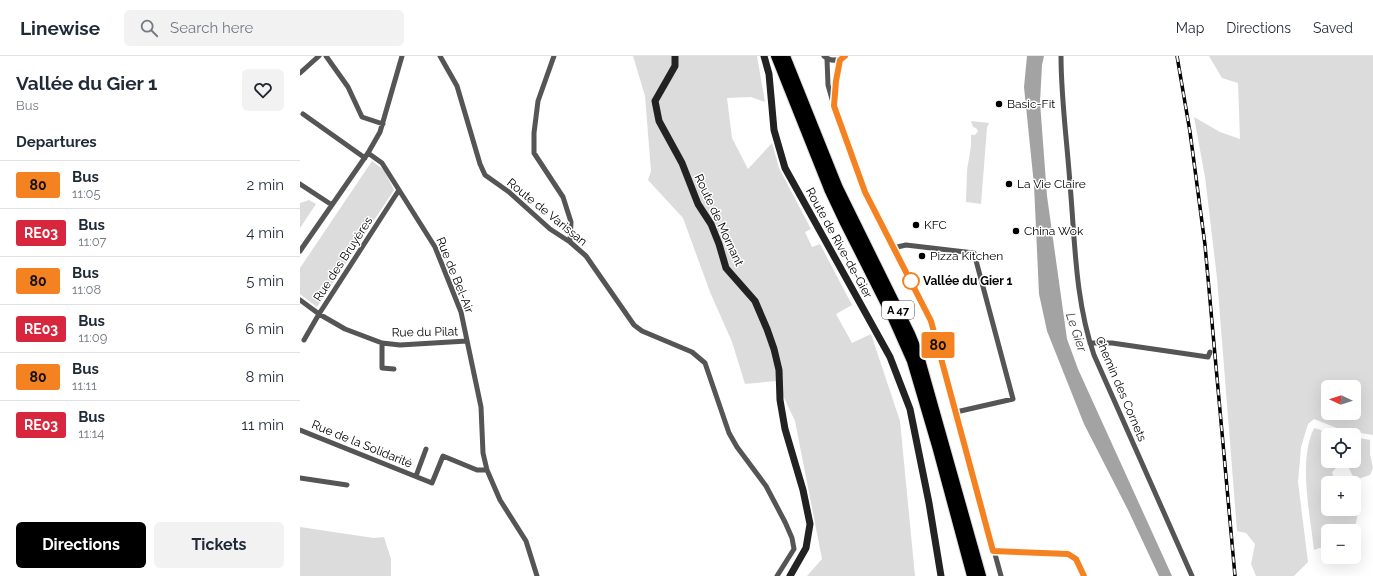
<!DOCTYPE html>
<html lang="en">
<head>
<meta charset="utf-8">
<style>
	:root { --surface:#fff; --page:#f2f2f3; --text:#1f2937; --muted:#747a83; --line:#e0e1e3; --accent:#000 }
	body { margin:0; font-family:Raleway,sans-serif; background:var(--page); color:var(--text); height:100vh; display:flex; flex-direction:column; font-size:15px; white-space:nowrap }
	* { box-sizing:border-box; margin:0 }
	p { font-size:13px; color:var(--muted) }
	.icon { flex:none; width:22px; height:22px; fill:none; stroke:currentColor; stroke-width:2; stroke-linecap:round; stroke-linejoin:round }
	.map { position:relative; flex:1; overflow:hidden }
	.panel { display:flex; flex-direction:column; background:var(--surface); width:300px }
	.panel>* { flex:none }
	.badge { padding:0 8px; border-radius:3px; font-size:14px; line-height:26px }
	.needle { width:26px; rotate:274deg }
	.controls { position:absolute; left:1021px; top:324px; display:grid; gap:8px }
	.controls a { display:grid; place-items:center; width:40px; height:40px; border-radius:6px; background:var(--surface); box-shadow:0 4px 16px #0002; font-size:20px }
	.map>.badge { position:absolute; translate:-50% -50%; box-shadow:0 0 0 2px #fff }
	h2 { padding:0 16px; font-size:15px; line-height:36px }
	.round { display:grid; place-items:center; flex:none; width:42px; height:42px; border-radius:6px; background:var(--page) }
	.headline { display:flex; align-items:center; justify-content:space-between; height:68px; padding:0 16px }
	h1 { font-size:19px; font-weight:700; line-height:30px }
	.primary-button { display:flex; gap:8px; margin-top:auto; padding:8px 16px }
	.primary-button a { flex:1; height:46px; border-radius:6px; background:var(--accent); color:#fff; font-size:16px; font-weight:700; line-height:46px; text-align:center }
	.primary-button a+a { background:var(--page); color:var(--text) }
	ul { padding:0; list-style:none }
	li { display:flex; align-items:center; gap:12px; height:48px; padding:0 16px; border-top:1px solid var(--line) }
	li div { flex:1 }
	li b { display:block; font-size:15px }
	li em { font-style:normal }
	li .badge { min-width:44px; font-weight:700; text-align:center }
	header { display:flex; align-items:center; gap:24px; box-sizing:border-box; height:56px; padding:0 20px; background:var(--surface); border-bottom:1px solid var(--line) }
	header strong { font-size:19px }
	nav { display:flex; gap:22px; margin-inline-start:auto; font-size:14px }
	.search { width:280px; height:36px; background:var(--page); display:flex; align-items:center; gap:10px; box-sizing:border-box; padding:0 14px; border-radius:6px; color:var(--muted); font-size:15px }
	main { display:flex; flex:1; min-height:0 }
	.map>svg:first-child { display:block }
	.green { fill:#dcdcdc; fill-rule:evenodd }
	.water { fill:#a3a3a3 }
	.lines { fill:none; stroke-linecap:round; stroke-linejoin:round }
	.motorway-casing { stroke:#dbdbdb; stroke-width:12 }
	.minor { stroke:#555; stroke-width:5 }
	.secondary { stroke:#222; stroke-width:7 }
	.motorway { stroke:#000; stroke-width:10 }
	.rail-casing { stroke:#000; stroke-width:3.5 }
	.rail { stroke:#fff; stroke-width:2; stroke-dasharray:6; stroke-linecap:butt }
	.line-casing { stroke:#fff; stroke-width:9 }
	.line { stroke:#f58220; stroke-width:6 }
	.poi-dot { fill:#000; stroke:#fff; stroke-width:1.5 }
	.stop-dot { fill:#fff; stroke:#f58220; stroke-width:2 }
	.labels { text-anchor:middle; stroke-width:3; stroke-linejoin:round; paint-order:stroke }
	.shield { fill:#fff; stroke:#4c4c4c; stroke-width:1 }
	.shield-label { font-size:11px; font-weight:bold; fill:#000 }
	.poi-label { font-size:12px; fill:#000; stroke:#fff; text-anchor:start }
	.street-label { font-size:12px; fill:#000; stroke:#fff }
	.stop-label { font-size:12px; font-weight:bold; fill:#000; stroke:#fff; text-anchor:start }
	.water-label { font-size:13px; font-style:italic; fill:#444; stroke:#fff }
</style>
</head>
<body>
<header>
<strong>Linewise</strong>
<div class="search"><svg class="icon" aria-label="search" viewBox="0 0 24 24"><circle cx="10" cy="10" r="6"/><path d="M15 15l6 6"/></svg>Search here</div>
<nav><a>Map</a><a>Directions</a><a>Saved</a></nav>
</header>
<main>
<section class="panel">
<div class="headline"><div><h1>Vallée du Gier 1</h1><p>Bus</p></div><a class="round"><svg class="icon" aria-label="heart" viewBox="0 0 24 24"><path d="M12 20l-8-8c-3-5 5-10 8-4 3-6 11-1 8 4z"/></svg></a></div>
<h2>Departures</h2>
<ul>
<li><span class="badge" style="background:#f58220;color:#111">80</span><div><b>Bus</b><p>11:05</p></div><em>2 min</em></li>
<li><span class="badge" style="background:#d7263d;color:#fff">RE03</span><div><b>Bus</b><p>11:07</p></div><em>4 min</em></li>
<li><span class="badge" style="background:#f58220;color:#111">80</span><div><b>Bus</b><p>11:08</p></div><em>5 min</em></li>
<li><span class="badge" style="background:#d7263d;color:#fff">RE03</span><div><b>Bus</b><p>11:09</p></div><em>6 min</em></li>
<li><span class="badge" style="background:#f58220;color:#111">80</span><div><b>Bus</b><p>11:11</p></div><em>8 min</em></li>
<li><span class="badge" style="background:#d7263d;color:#fff">RE03</span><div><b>Bus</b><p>11:14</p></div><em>11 min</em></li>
</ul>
<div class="primary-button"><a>Directions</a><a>Tickets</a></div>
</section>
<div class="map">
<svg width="1073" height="520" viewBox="0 0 1073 520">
	<rect width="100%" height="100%" fill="#fff"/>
	<path class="green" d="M333 0H457L465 46 451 41 427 42 432 82 448 113 472 87 479 112 511 173 505 176 512 191 520 188 552 249 536 258 552 287 571 278 600 365 615 520H507L522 503 495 365 476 325 445 328 432 286 410 236 383 162 348 124 351 115 345 40Z
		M909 0H1073V379L1042 374 1014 363 1008 368 1001 391 998 426 1008 506 994 520H956L951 508 955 488 946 477 937 475 917 222 905 121 894 61 920 76 940 83 938 27 922 22ZM1028 331H1054V357H1028Z
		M671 65 689 67 687 72 681 148 666 146 667 114 671 90V79H675L678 75 676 72 673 71Z
		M72 105 84 114 94 134 17 251 0 238V212Z
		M9 144 16 148 0 172V147Z
		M1014 372 1021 374 1028 385V405H1038L1040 408 1032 416 1035 426 1040 427H1028V453H1054V439C1061 451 1057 462 1054 475H1028V489L1014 494C1010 457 998 406 1014 372Z
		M1054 381 1070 384V398L1073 412 1070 419 1055 424 1045 405H1054Z
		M0 471 74 482 84 481 91 503V520H0Z"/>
	<path class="water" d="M727 0H744L742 9 740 46 747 140 767 283 778 313 872 520H859L828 454 784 368 747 275 739 238 734 129 724 31Z"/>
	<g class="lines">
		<defs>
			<path id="motorway" d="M476 0 529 133 545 167 592 260 612 305 637 390 672 520
				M485 0 538 132 610 278 619 300 681 520"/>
		</defs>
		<use href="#motorway" class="motorway-casing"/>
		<path class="minor" d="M26 0 48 31 62 61 83 68
			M140 0 157 30 180 108 185 119 209 136 250 173 270 186 286 200 334 269 342 275 392 296 405 307 429 377 437 391 466 430 485 466 492 482 494 493 477 520
			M254 0 238 45 234 77V97L263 141 271 166 270 186
			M524 0C531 6 538 5 545 0
			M761 0C761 42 767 85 770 128 775 185 775 244 794 299L892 520
			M527 3 528 29 534 50 565 136 631 265 701 520
			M0 17 19 0
			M535 45V25L540 4
			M3 58 65 102
			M68 97 82 107 135 191 161 256 181 351 183 397 187 414 200 444 226 485 237 520
			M0 128 32 149
			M593 192 606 189 674 197 713 343 656 356
			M0 195 68 97 80 76 102 0
			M0 244 19 258 45 273 82 287 100 289 167 285
			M4 284 19 258 99 134
			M82 287V312L94 313
			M790 287H812L908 301 910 296
			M0 374 132 427 143 400 177 414H187
			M116 420 126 393
			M0 422 47 429
			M693 495 768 498 776 503 784 520"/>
		<path class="secondary" d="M375 0V10L355 45 359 65 382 107 398 148 411 168 419 188 426 212 455 245 467 273 474 293 479 314 480 344 485 373 503 434 510 468 506 492 490 520
			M464 0 469 18 474 74 485 112 590 301 610 353 629 447 641 520"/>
		<use href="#motorway" class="motorway"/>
		<defs>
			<path id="rail" d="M877 0 890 76 905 189 935 520"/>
		</defs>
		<use href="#rail" class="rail-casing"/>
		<use href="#rail" class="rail"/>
	</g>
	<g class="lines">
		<defs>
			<path id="line" d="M545 0 540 4 536 25 534 50 565 136 631 265 693 495 768 498 776 503 784 520"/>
		</defs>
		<use href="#line" class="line-casing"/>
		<use href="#line" class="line"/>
	</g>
	<g class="poi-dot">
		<circle cx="699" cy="48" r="4"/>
		<circle cx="709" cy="128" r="4"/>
		<circle cx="616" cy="169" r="4"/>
		<circle cx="716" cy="175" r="4"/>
		<circle cx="622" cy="200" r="4"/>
	</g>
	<circle class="stop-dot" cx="611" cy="225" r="8"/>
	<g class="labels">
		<rect class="shield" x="582" y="245" width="32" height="18" rx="3"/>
		<g class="shield-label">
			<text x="598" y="258">A 47</text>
		</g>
		<g class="poi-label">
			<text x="707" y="52">Basic-Fit</text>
			<text x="717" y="132">La Vie Claire</text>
			<text x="624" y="173">KFC</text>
			<text x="724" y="179">China Wok</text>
			<text x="630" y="204">Pizza Kitchen</text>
		</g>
		<g class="street-label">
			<text transform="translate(247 156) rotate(39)" y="4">Route de Varissan</text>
			<text transform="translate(419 164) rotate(65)" y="4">Route de Mornant</text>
			<text transform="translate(539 187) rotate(61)" y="4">Route de Rive-de-Gier</text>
			<text transform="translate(43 203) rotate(-57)" y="4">Rue des Bruyères</text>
			<text transform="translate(155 219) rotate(68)" y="4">Rue de Bel-Air</text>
			<text transform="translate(125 276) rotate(-1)" y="4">Rue du Pilat</text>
			<text transform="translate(821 333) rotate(67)" y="4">Chemin des Cornets</text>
			<text transform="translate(62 388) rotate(22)" y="4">Rue de la Solidarité</text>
		</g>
		<g class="stop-label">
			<text x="623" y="229">Vallée du Gier 1</text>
		</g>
		<g class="water-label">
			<text transform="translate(777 276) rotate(71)" y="5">Le Gier</text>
		</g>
	</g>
</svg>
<div class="controls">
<a><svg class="needle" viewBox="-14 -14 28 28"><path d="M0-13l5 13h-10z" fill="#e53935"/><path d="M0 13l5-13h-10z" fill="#747a83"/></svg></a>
<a><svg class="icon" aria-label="locate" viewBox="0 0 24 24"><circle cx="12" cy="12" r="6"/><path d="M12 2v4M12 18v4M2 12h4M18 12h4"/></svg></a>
<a>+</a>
<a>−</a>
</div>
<b class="badge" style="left:638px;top:289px;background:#f58220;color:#111">80</b>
</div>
</main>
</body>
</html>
